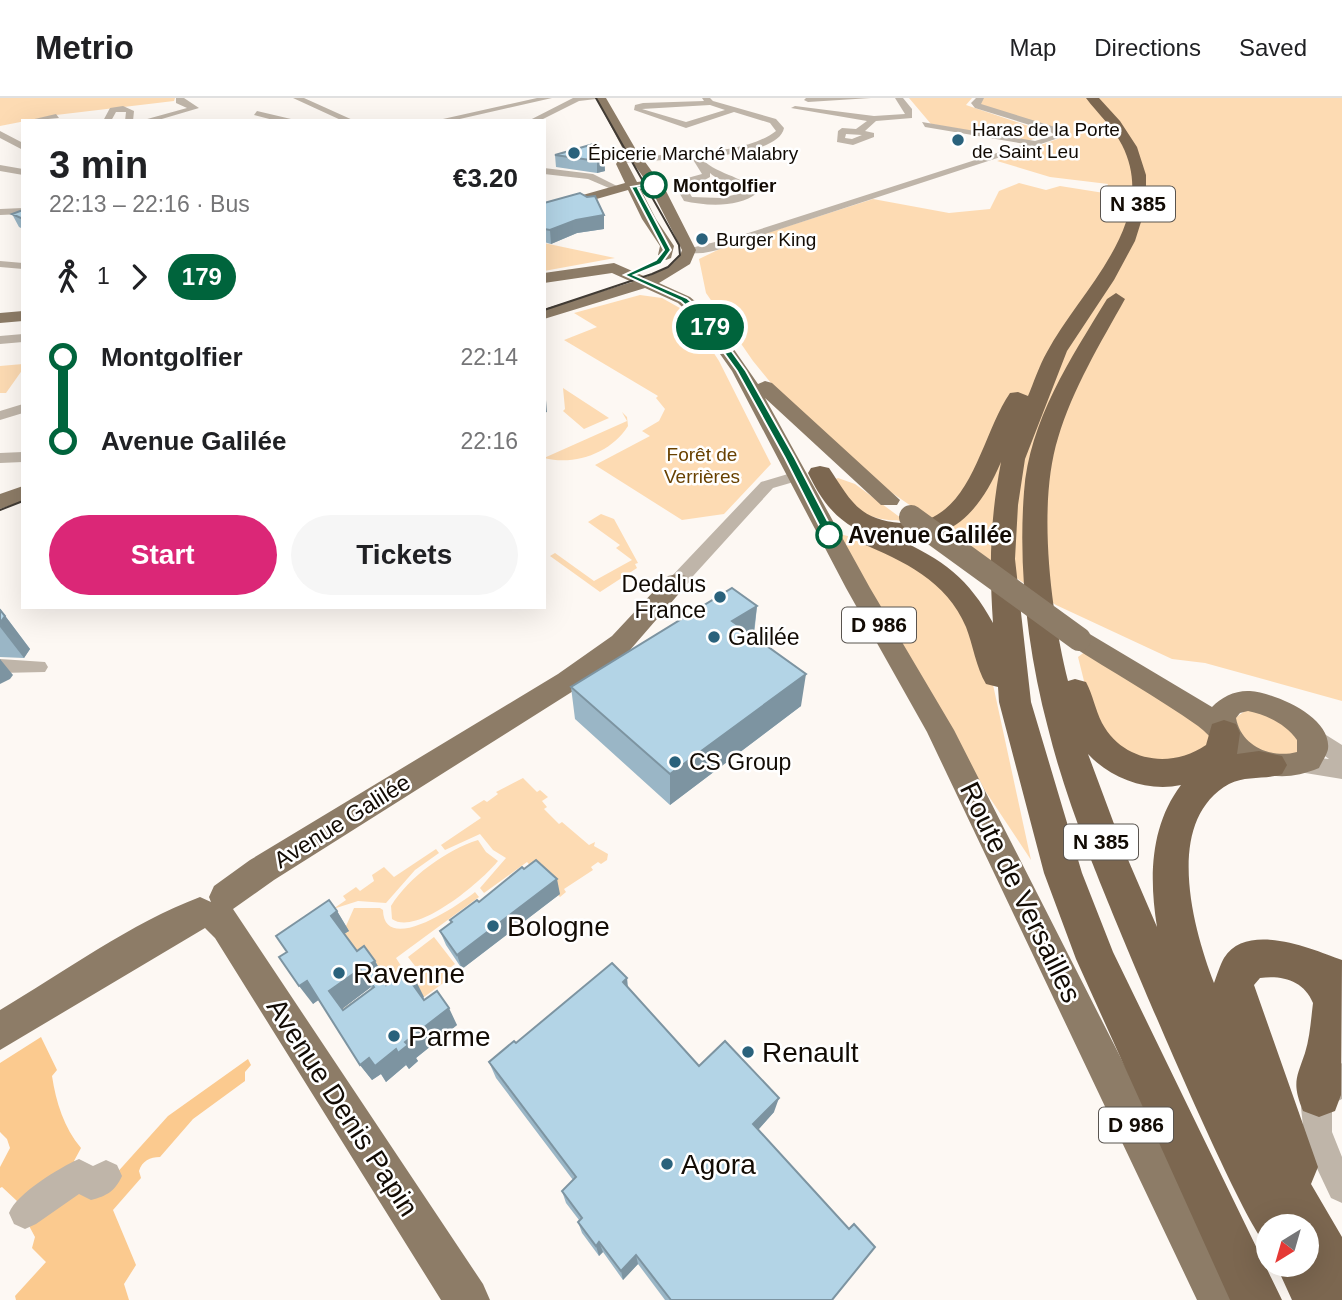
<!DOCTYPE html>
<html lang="en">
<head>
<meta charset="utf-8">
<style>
	:root { --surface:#fff; --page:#f6f6f6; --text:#202124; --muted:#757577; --line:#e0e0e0; --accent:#db2777 }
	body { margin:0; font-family:Arial,sans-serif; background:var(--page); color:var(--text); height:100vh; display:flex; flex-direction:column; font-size:26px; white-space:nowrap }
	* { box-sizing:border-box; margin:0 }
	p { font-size:23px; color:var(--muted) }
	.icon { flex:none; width:38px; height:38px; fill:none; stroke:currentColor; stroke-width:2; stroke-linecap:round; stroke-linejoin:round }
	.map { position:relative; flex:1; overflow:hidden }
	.details { position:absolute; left:21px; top:21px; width:525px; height:490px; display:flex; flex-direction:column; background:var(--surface); border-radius:0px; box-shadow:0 7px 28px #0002 }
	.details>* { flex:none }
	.badge { padding:0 14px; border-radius:23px; font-size:24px; line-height:46px }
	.needle { width:46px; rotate:217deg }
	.controls { position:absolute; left:1256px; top:1116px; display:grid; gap:14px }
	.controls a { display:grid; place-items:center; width:63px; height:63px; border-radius:50%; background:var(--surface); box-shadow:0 7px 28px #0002; font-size:35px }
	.map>.badge { position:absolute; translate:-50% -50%; box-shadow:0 0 0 4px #fff }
	.legs { display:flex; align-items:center; gap:10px; height:77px; padding:0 28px; font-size:23px }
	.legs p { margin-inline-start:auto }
	.summary { display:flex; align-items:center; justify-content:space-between; height:119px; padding:0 28px }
	h1 { font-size:38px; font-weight:800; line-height:52px }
	.cta { display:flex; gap:14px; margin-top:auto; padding:14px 28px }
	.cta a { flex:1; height:80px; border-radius:42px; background:var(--accent); color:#fff; font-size:28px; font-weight:800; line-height:80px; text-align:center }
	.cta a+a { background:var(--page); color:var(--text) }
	ul { padding:0 28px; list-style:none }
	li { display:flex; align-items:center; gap:24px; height:84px; font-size:26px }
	li i { display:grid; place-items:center; width:10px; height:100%; margin:0 9px; background:currentColor }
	li i::after { content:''; width:18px; height:18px; margin:-9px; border:5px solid; border-radius:50%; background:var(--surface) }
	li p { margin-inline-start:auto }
	li:first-child i { background:linear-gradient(#0000 50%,currentColor 0) }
	li:last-child i { background:linear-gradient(currentColor 50%,#0000 0) }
	header { display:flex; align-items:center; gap:42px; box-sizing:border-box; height:98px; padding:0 35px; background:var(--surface); border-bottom:2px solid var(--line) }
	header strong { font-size:33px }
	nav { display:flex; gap:38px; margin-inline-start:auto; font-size:24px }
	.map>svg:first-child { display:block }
	.green { fill:#fddbb3 }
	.water { fill:#fbca8f }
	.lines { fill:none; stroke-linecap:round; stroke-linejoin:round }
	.minor { fill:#bfb5a9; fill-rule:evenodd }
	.major { fill:#8d7c67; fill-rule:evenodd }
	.highway { fill:#7c6750; fill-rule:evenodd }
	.tram { stroke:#413b34; stroke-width:2 }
	.major-bridge { stroke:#8d7c67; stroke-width:24 }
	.wall { fill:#9ab6c6; fill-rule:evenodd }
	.shaded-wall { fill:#7d94a1 }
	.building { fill:#b3d4e6; stroke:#7d94a1; stroke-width:2; fill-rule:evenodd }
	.line-1 { fill:#00643c; stroke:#fff; stroke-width:2 }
	.poi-dot { fill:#2a627c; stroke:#fff; stroke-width:2.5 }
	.stop-1-dot { fill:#fff; stroke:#00643c; stroke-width:3.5 }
	.labels { text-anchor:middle; stroke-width:5; stroke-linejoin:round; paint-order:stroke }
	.far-poi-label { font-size:19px; fill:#120b04; stroke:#fff; text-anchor:start }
	.far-stop-label { font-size:19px; font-weight:bold; fill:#120b04; stroke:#fff; text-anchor:start }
	.far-park-label { font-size:19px; fill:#684101; stroke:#fff }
	.shield { fill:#fff; stroke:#59544f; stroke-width:2 }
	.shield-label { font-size:21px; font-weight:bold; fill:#120b04 }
	.stop-label { font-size:23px; font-weight:bold; fill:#120b04; stroke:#fff; text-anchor:start }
	.poi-label { font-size:23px; fill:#120b04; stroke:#fff; text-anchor:start }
	.street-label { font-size:23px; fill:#120b04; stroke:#fff }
	.near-street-label { font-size:28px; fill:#120b04; stroke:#fff }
	.near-poi-label { font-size:28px; fill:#120b04; stroke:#fff; text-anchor:start }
</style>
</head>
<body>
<header>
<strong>Metrio</strong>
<nav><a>Map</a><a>Directions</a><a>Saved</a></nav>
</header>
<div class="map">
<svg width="1342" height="1202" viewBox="0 0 1342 1202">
	<rect width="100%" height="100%" fill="#fdf8f3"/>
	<path class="green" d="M0 0H175L174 3 56 17 0 28Z
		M909 0H972L966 7 1049 35 1028 43 931 26Z
		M983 0H1342V603L1205 565 1172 561 1056 507 857 371 792 311 753 263 706 195 699 161 726 148 873 101 949 115 990 111 999 93 1019 85 1046 92 1060 88 1104 95 1108 86 1050 79 997 63 1063 39 1064 35 982 9 979 5Z
		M544 145 615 160 544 173Z
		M640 197 662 200 687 214 719 263 771 366 724 416 682 422 595 367 650 338 642 333 659 323 665 311 656 300 658 298 564 242 597 229 574 215Z
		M23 266V271L6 295H0V268Z
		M563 290 609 320 584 331 563 313 565 311Z
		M622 314 627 319 628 328C611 355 575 368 544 360L627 323Z
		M838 380 855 386 905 423C863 422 858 413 833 382Z
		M601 416 614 421 638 465 635 466 637 470 600 494 550 458 555 455 594 483 632 462 616 450 620 447 588 424Z
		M837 435 861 442 915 467 960 504 992 582 1031 762 980 685Z
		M1086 553 1199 620 1214 643 1202 655 1150 665 1108 642 1085 587 1078 559Z
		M1245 613H1262L1299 636V653C1282 666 1261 652 1244 645L1235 620Z
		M523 680 537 694 540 692 548 699 542 703 547 709 544 711 559 726 562 724 589 747 595 744 594 748 608 756 607 762 601 766 598 764 591 769 593 772 564 791 566 794 560 799 527 764 484 795 480 790 506 760 493 752 480 736 445 752 441 747 481 720 471 710 484 702 487 704 498 696 496 694Z
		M478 742 486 754 498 763C483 782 417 839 392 821L391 808C409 779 446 752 478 742Z
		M436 751 439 755 415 772 386 805 358 803 333 811 346 802 343 798 356 789 360 793 374 783 372 777 384 769 394 779Z
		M475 794 479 799 396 860 405 874 347 918 342 911 372 891 368 872 342 837 354 810H380L383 812C384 858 459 807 475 794Z
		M434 839 455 866 451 869 415 868 408 859Z
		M421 874 450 875 453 878 424 899 416 890 368 913Z"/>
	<path class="water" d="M41 939 57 972 52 978C56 1004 64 1030 81 1050L74 1063 114 1078 168 1018 248 961 251 967 245 974V983L193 1021 160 1059C150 1059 142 1063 139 1073L141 1080 113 1112 136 1167 124 1186 129 1202H16L15 1198 46 1164 32 1150 35 1139 27 1124 32 1117 2 1089 0 1090V1069L10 1050 7 1041 0 1034V965Z"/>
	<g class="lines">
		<path class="minor" d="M176 0H184L199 10 155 23H140L187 10 176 5Z
			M293 0H304L355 23H343Z
			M537 0H552L451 23H434Z
			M573 0H605L579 3 539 23H528Z
			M702 0H710L713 3 776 21 784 30C780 53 720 58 701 59 712 76 744 77 757 95 739 110 706 108 684 103L673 84 702 76 692 60 620 65 615 62 620 59C662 56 743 59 776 33L770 25 734 14 686 30 634 12 635 7 643 5 704 3ZM710 7 725 12 686 24 642 11ZM710 75C720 85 738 83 746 94L721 100 692 99 684 86 701 84 710 79Z
			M806 0H871L808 4 804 2Z
			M895 0H903L912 11V20L876 23 865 33 874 35V39L853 47 837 44 838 33 842 30 856 31 867 23 791 10 795 8 874 18 905 16ZM846 36 862 37 852 41 845 40Z
			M976 0H984L981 6 1055 29 1065 38 747 142C730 147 699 162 683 152L739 138 1025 46 925 29 922 24 1035 43 1055 37 1049 33 975 10 971 5Z
			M123 8 134 13 133 23H125L126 14H116L111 23H103L110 10Z
			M257 13 291 21 292 23H277L254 17Z
			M56 16 59 20 26 23Z
			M0 33 23 45V52L0 40Z
			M0 67 23 71V77L0 73Z
			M544 70 593 76 621 90 616 93 588 81 544 76Z
			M23 110V116L0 117V111Z
			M0 163 23 165V171L0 169Z
			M23 236V244L0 246V238Z
			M23 306V315L0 322V313Z
			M23 354V364L0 365V355Z
			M798 373 806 378 804 381 773 390 684 488H670L668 484 670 480 761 384Z
			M0 561 45 564 48 569 45 574 0 575Z
			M1307 625 1342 647V681L1293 673 1290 667 1293 661 1301 658 1329 661 1299 639 1296 633 1299 627Z
			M1342 965V1001L1332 1006V1034L1342 1059V1105L1331 1100 1305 1045 1301 1010 1309 987Z
			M79 1061 93 1068 106 1062 117 1067 122 1078C115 1093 107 1098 91 1102L79 1096 36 1126 25 1131 14 1126 9 1115C17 1095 59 1070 79 1061Z"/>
		<path class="major" d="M596 0H606L635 50 666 93 696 152 690 166 659 185 690 199 708 214 758 286 765 283 772 285 900 402 897 407H881L765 300 870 490 954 632 1244 1202H1197L927 634 846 490 732 273 696 222 678 205 645 190 544 221V211L632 184 612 175 544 185V175L614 165 646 179C660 173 678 167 682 152L651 91 641 92 656 121 674 148 671 160 666 162 658 157 660 148 642 121 628 92 544 116V108L625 85 616 66 618 63H626L637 84 646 83 623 51Z
			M23 213V223L0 225V215Z
			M23 388V403L0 411V396Z
			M677 476 686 478 689 484 630 552 578 590 274 782 233 811 483 1186 490 1202H441L215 840 205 830 0 952V912C64 874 131 825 200 799L211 804 209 799 214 788 250 762 558 576 612 538 668 478Z
			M1079 532 1088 535 1212 609C1221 599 1236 592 1250 593 1275 595 1332 619 1328 651 1327 657 1321 665 1319 670 1292 681 1272 681 1246 670 1224 662 1216 641 1198 628 1157 599 1112 574 1070 547L1066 541 1070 535ZM1248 613C1267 617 1286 626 1297 642V654C1271 661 1241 648 1236 620L1240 615Z"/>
		<path class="highway" d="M1086 0H1099L1120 23 1137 49 1146 77V108L1135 143 1114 182 1067 253 1025 361 1018 407 1015 461 1031 604 1082 775 1113 854 1282 1202H1230L1076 861 1044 775 999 604 998 589 986 586C976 569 973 547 966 529 947 483 903 463 861 445L857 439 861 433C835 422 820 400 808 375L811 370 820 368 829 370C850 401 858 422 901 425 971 429 979 340 1010 295L1018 294 1028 298C1034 284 1039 268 1047 254 1079 193 1161 124 1122 47 1113 29 1098 16 1086 0ZM1001 364C990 422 989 466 993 525 969 481 943 461 897 441 953 444 980 413 1001 364Z
			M1116 195 1125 201C1100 246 1073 290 1058 340 1037 408 1051 514 1068 583L1075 581 1086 584C1093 597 1095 611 1102 625 1123 664 1171 671 1206 647L1212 626 1224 622 1236 626 1240 635 1237 656 1259 653 1282 658 1287 667 1282 676C1265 682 1246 677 1229 686 1163 723 1193 830 1214 885 1217 877 1220 867 1224 860 1247 823 1312 851 1342 862L1341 997 1335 1013 1319 1019 1303 1013C1292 985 1296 981 1305 955 1310 939 1311 921 1313 905 1304 883 1283 877 1260 880L1254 887 1318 1069 1311 1086 1342 1139V1202H1292L1276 1167H1307V1129H1269V1149C1246 1139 1104 798 1087 751 1072 711 1058 671 1048 630 1028 554 1018 472 1024 394 1029 323 1071 260 1107 201ZM1088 656C1111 681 1148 694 1181 687 1150 728 1149 780 1157 829L1123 750Z"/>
		<path class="tram" d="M544 212 652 176 668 169 680 157 679 147 596 0
			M0 412 23 403"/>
		<path class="major-bridge" d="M911 419 1079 541"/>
	</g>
	<path class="wall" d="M555 57 604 61 605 73 597 75 556 69Z
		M544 105 604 131 577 135 551 146 544 144Z
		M23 112V131L19 129 12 116Z
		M757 508 754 538 801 608 670 707 575 621 571 589Z
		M0 511 30 551 24 560 0 559Z
		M560 796 462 871 446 847 440 833 451 824 450 822 479 804Z
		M337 813 349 833 344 836 357 853 375 863 385 881 383 883 386 887 424 899 423 900 424 902 457 927 416 960 418 963 409 971 406 967 386 984 381 976 372 982 360 967 319 901 313 906ZM371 889 372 891 343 912 342 911Z
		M627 880 628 890 699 968 774 1014 758 1032 832 1202H665L638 1166 623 1182 603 1154 599 1158 582 1135 578 1124 579 1122 566 1105 562 1093 573 1082 496 980 489 964 516 945Z"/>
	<path class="shaded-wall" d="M604 61 605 73 597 75V63Z
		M604 117V131L577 135 551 146 550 132 576 122Z
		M546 302 547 314 544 315V303Z
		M757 508 753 540 732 523Z
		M0 511 30 551 24 560 0 529Z
		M0 561 13 577 10 581 0 586Z
		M806 576 801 608 670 707V676Z
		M557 781 560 796 462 871 457 857Z
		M337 813 349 833 342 837 331 818Z
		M375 863 385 881 381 884 370 866Z
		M360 871 371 889 342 911 329 893Z
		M627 880 628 898 623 884Z
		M415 881 424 899 420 902 411 884Z
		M307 883 320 901 313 906 299 888Z
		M449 910 457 927 416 960 418 963 409 971 398 955 405 944Z
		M396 951 406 967 386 984 381 976 372 982 360 967 369 960Z
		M779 1000 774 1014 750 1041 753 1026Z
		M599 1144 603 1154 599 1158 596 1148Z
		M636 1157 638 1166 623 1182 621 1173Z"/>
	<path class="building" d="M597 45 604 61 597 63 555 57Z
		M580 95 587 99 595 98 604 117 576 122 550 132 544 131V105Z
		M23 112V121L12 116Z
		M732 490 757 508 732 523 806 576 670 676 571 589Z
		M0 512 5 518 0 525Z
		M536 762 557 781 457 857 440 833 452 824 450 822 477 802 479 804 522 769 524 771Z
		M329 802 337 813 331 818 357 853 364 848 375 863 370 866 386 887 407 872 415 881 411 884 424 902 437 893 449 910 405 944 408 947 398 955 396 951 375 968 369 960 360 967 307 883 299 888 279 859 287 854 276 838ZM360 871 374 889 343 912 329 893Z
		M612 865 627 880 623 884 699 968 725 943 779 1000 753 1026 849 1131 854 1126 875 1149 832 1202H671L636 1157 621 1173 599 1144 596 1148 578 1124 582 1120 562 1093 576 1079 489 964 514 943 516 945Z"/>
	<path class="line-1" d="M654 85 656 88 638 90 671 152 661 166 634 177 687 200 705 216 746 273 795 360 835 437 833 440 824 437 785 360 737 273 699 220 681 203 624 177 656 162 664 152 631 89Z"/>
	<g class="poi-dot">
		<circle cx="958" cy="42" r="7"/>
		<circle cx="574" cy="55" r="7"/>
		<circle cx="702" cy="141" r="7"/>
		<circle cx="720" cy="499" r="7"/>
		<circle cx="714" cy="539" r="7"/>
		<circle cx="675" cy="664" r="7"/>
		<circle cx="493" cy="828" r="7"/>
		<circle cx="339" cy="875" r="7"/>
		<circle cx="394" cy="938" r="7"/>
		<circle cx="748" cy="954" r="7"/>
		<circle cx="667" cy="1066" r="7"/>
	</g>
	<g class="stop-1-dot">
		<circle cx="654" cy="87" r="12"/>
		<circle cx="829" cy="437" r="12"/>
	</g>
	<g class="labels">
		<g class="far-poi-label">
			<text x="972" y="38">Haras de la Porte<tspan x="972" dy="22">de Saint Leu</tspan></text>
			<text x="588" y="62">Épicerie Marché Malabry</text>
			<text x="716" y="148">Burger King</text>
		</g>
		<g class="far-stop-label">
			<text x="673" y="94">Montgolfier</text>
		</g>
		<g class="far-park-label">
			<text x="702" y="363">Forêt de<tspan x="702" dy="22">Verrières</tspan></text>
		</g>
		<g class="shield">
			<rect x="1101" y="88.5" width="74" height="35" rx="5"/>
			<rect x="842" y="509.5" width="74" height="35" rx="5"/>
			<rect x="1064" y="726.5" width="74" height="35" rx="5"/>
			<rect x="1099" y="1009.5" width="74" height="35" rx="5"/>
		</g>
		<g class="shield-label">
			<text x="1138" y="113">N 385</text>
			<text x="879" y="534">D 986</text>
			<text x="1101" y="751">N 385</text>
			<text x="1136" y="1034">D 986</text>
		</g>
		<g class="stop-label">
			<text x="848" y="445">Avenue Galilée</text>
		</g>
		<g class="poi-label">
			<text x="706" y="494" text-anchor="end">Dedalus<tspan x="706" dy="26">France</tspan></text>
			<text x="728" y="547">Galilée</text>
			<text x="689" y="672">CS Group</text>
		</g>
		<g class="street-label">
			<text transform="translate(342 723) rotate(-32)" y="8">Avenue Galilée</text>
		</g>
		<g class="near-street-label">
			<text transform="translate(1021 794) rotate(64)" y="10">Route de Versailles</text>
			<text transform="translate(343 1009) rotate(57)" y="10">Avenue Denis Papin</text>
		</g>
		<g class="near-poi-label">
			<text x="507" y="838">Bologne</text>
			<text x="353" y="885">Ravenne</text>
			<text x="408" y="948">Parme</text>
			<text x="762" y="964">Renault</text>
			<text x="681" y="1076">Agora</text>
		</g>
	</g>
</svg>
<div class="controls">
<a><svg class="needle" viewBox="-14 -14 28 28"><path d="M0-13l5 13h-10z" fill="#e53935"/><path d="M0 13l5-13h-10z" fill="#757577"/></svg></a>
</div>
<b class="badge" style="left:710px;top:229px;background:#00643c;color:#fff">179</b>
<section class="details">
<div class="summary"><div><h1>3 min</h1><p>22:13 – 22:16 · Bus</p></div><b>€3.20</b></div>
<div class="legs"><svg class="icon" aria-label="walk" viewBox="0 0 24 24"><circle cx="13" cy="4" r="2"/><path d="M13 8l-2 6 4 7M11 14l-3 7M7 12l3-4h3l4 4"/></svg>1<svg class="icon" aria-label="forward" viewBox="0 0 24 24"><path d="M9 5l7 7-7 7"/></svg><b class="badge" style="background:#00643c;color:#fff">179</b></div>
<ul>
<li><i style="color:#00643c"></i><b>Montgolfier</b><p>22:14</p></li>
<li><i style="color:#00643c"></i><b>Avenue Galilée</b><p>22:16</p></li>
</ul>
<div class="cta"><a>Start</a><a>Tickets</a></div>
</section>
</div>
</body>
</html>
